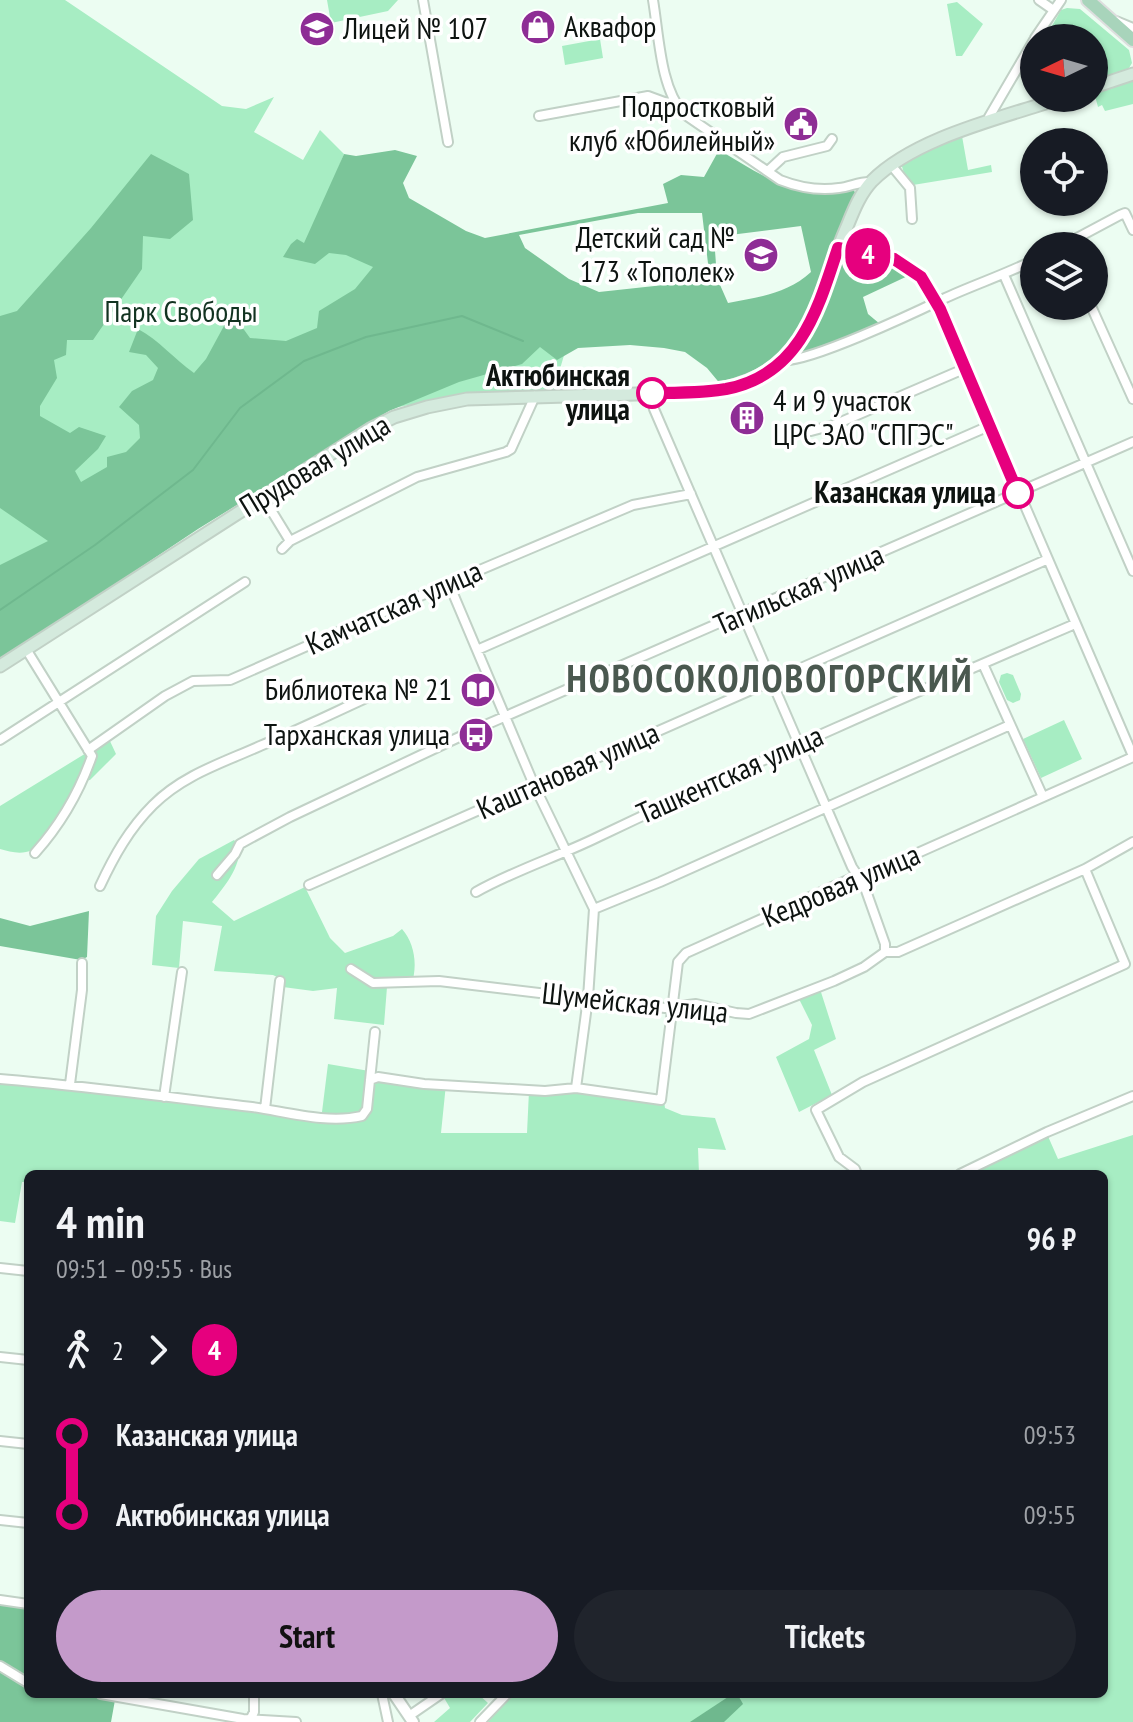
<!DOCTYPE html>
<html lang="en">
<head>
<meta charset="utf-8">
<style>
	:root { --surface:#171b24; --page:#20242c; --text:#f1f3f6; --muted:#9ea1a6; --accent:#c49aca }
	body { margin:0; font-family:"PT Sans Narrow",sans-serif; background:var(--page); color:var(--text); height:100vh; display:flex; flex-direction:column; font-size:30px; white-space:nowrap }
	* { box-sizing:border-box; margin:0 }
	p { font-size:26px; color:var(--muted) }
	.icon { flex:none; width:44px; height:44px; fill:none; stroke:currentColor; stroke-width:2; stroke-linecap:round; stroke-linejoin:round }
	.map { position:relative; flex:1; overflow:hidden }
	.panel { position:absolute; left:24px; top:1170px; width:1084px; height:528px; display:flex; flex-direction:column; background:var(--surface); border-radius:12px; box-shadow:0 2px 6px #0004 }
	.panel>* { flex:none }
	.badge { padding:0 16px; border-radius:26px; font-size:28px; line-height:52px }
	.needle { width:52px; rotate:265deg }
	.tools { position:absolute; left:1020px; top:24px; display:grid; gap:16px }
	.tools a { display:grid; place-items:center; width:88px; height:88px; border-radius:50%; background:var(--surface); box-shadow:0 2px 6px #0004; font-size:40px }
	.map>.badge { position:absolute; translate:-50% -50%; box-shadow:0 0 0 4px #fff }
	.legs { display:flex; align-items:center; gap:12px; height:88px; padding:0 32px; font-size:26px }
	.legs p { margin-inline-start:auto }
	.overview { display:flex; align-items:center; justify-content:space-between; height:136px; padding:0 32px }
	h1 { font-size:44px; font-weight:700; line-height:60px }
	.action { display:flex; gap:16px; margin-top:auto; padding:16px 32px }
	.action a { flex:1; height:92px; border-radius:48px; background:var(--accent); color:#111; font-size:32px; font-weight:700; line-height:92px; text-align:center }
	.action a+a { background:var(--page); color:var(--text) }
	ul { padding:0 32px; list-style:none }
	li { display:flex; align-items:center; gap:28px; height:80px; font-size:30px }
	li i { display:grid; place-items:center; width:12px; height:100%; margin:0 10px; background:currentColor }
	li i::after { content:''; width:20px; height:20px; margin:-10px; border:6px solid; border-radius:50%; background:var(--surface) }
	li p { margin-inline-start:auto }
	li:first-child i { background:linear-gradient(#0000 50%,currentColor 0) }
	li:last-child i { background:linear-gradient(currentColor 50%,#0000 0) }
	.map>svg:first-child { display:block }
	.green { fill:#a7edc3 }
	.forest { fill:#7bc599; fill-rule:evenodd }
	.water { fill:#6fb88e }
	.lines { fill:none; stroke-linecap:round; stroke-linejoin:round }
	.stream { stroke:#6fb88e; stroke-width:2 }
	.minor-casing { stroke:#c1d1c6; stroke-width:12 }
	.tertiary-casing { stroke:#c1d1c6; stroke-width:14 }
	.secondary-casing { stroke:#c1d1c6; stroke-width:15 }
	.primary-casing { stroke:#dddede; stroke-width:16 }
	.minor { stroke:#fff; stroke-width:8 }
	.tertiary { stroke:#fff; stroke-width:10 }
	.secondary { stroke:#d4eadd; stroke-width:11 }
	.primary { stroke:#a8d4bb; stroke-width:12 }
	.line-1-casing { stroke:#fff; stroke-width:18 }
	.line-1 { stroke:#e6007e; stroke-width:12 }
	.stop-1-dot { fill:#fff; stroke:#e6007e; stroke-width:4 }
	.labels { text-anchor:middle; stroke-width:7; stroke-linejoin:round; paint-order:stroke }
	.poi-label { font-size:30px; fill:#0d1310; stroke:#fff; text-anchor:end }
	.park-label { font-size:30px; fill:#123321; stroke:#fff }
	.stop-label { font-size:30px; font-weight:bold; fill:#0d1310; stroke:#fff; text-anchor:end }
	.street-label { font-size:30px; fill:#0d1310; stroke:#fff }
	.district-label { font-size:38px; font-weight:bold; letter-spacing:2px; fill:#4a584f; stroke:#fff }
</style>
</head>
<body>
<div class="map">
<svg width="1133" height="1722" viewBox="0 0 1133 1722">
	<rect width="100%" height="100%" fill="#ecfdf2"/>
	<path class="green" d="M0 0H65L222 106 246 109 274 97 254 132 303 160 320 130 344 154 328 193 565 352 554 389 468 394 361 414 0 652Z
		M327 0H398L388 11 331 23Z
		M957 2 983 24 962 56H956L947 4Z
		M1067 8 1080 9 1129 50 1132 63 1126 73 1104 79 1094 71V38H1045L1061 10Z
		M600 39 603 58 565 65 562 46Z
		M1133 77V104L1105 111 1102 105 1098 107 1095 96 1098 90Z
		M962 136 968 170 991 165 992 172 913 185 905 177 901 163 930 147Z
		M1007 673 1013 675 1021 694 1020 700 1013 703 1007 700 999 682 1001 675Z
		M1064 720 1082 759 1041 778 1023 739Z
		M109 739 116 754 90 780 82 781C69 801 52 838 32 850 22 855 10 852 0 849V806Z
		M234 840 240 846C240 868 225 886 212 902L234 921 305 887 330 938 345 953 393 936 402 929C415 944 418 966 411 986L387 987 384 1025 334 1019 337 988 313 991 283 987 281 979 273 975 214 971 222 926 183 921 179 968 152 965 156 916 172 891 199 859Z
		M820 989 836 1039 814 1050 832 1095 799 1112 776 1057 809 1039 812 1025 798 997Z
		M328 1064 446 1084 441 1133H527L529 1091 572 1088 664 1101 665 1108 682 1115 715 1118 726 1150 698 1148 699 1174H28V1182H22L15 1223 0 1221V1082L70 1087 314 1119 322 1112Z
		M1047 1134 1058 1159 1133 1135V1722H488L513 1694H1104V1174H966Z
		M445 1694H478L488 1703 470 1722H434L450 1708 443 1696Z"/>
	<path class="forest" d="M395 150 417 156 403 183 409 198 466 231 485 238 668 203 663 184 681 175 704 177 719 150C765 177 797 201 853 190L856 193C826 251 824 333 762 371 751 378 735 381 722 386L707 368 685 352 664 348 630 345 578 348 557 360 540 347 522 364 459 382 389 411 198 529 0 661V565L48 541 0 508V316L17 311 91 228 151 154 189 174 193 220 170 239 143 236 142 269 93 340H67L66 355 54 360 57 378 40 406V416L70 433 79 427 106 436 98 449 75 471 81 482 107 467V457L126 452 140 438 139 425 119 407 132 391 153 380 158 368 146 355 129 352 138 329C159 340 174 359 194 373L206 359 225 324 237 320 250 338 286 341 317 328 319 311 355 289 373 267 346 255 329 253 315 264 283 257 291 244 297 239 304 243 344 154 356 156ZM638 213H702L710 280 599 292 569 279 525 248 519 235ZM801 226 811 272C787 294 758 297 728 303L717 278 714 237Z
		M843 253 893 263 912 274 863 297 868 314 880 324 790 358 812 330Z
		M89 911 87 957 81 960 0 946V918L30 926Z
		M0 1603 28 1607V1694H107L115 1700 111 1722H0Z"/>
	<path class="water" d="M731 1695 739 1697 743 1704 724 1722H690Z"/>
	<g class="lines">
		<path class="stream" d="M0 610 95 545 193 470 240 408 304 361 366 337 462 316 523 341"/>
		<defs>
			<path id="minor" d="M423 0 448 142
				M653 0C659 35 660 88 684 114L780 180C798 187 819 191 839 188 850 187 860 181 871 182
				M1039 0 1052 9
				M1116 21 1133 28
				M1035 38 1061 0
				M539 116 648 96 667 103 673 102
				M990 121 989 117 1034 40
				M891 165 910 188 912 219
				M769 170 783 157 827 146 832 139
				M1062 246 1120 215 1125 213 1133 230
				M838 248 894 259 921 277 937 302 1133 756
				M1004 275 1133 571
				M1091 306 1133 399
				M782 360C806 364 916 312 943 299 973 285 1004 275 1034 260
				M650 393 654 409 852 867 864 885 885 944V952
				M811 431 834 425 966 368
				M263 497 290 541
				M282 549 290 541 417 477 506 452 511 449 535 396
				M449 584 534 785 594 909 588 998 576 1088
				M26 649 92 756C79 793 61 824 35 853
				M477 650 989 426
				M983 664 1043 797
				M0 740 245 582
				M88 750 165 696 193 681 230 680 461 578 633 505 691 494
				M217 875 235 854 240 844 249 839 290 817 474 730 1133 442
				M309 885 1046 560
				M100 886C114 856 129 829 153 805 183 775 222 763 260 746 296 731 331 714 366 698
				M476 892C515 870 557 857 598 837 755 762 914 693 1075 624
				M594 909 660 882 1010 725
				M351 969 373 983 439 981 665 1008 696 1004 736 1013 749 1014 834 981 864 967 885 952H898L1085 869 1133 842
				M0 1079C84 1086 168 1097 252 1107 287 1112 327 1124 362 1116L367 1109 375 1032
				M370 1080 378 1077 424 1084 545 1091 576 1088 661 1100 678 962 686 953 850 879 866 876 1133 757
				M70 1084 82 990V963
				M164 1097 182 972
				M265 1109 280 981
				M857 1174 855 1169 839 1157 816 1110 863 1082 1125 964 1085 869
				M960 1174 1047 1132 1133 1096
				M0 1268 28 1271
				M0 1357 28 1360
				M0 1441 28 1444
				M0 1520 28 1523
				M0 1600 28 1604
				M0 1666 28 1683
				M101 1694 243 1719 296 1722
				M382 1694 388 1722
				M409 1716 441 1694
				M250 1720 254 1712V1694
				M480 1722 507 1694"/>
			<path id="tertiary" d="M394 1694 413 1722"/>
			<path id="secondary" d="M1094 87 1133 74
				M0 666 263 497 370 429 394 417 427 407 467 399 705 392C812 375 810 313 846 229 853 212 859 195 872 181 916 137 1002 118 1061 98"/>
			<path id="primary" d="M1088 0 1133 40"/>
		</defs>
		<use href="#minor" class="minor-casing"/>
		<use href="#tertiary" class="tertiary-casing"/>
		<use href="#secondary" class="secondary-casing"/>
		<use href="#primary" class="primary-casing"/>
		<use href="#minor" class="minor"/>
		<use href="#tertiary" class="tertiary"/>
		<use href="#secondary" class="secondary"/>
		<use href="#primary" class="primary"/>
	</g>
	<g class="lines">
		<defs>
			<path id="line-1" d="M652 393C677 393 701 393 726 389 800 375 818 309 838 248L894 259 921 277 940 309 1018 493"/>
		</defs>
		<use href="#line-1" class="line-1-casing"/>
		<use href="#line-1" class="line-1"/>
	</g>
	<defs>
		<symbol id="shop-disc" viewBox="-11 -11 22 22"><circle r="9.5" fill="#8e2d95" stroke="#fff"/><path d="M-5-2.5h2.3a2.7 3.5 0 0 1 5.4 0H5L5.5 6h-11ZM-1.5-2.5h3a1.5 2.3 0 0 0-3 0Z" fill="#fff"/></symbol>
		<symbol id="school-disc" viewBox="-11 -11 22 22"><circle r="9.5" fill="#8e2d95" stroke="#fff"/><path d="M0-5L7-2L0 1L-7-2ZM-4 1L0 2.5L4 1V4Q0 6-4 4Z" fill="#fff"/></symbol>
		<symbol id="civic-disc" viewBox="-11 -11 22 22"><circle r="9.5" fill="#8e2d95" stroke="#fff"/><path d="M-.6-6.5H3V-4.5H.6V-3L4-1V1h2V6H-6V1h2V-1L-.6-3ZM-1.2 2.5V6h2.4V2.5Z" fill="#fff"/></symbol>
		<symbol id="building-disc" viewBox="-11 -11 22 22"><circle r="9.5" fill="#8e2d95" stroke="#fff"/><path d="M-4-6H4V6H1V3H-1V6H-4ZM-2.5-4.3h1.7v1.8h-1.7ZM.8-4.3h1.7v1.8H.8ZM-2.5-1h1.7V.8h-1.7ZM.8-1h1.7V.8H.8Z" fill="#fff"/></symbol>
		<symbol id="library-disc" viewBox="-11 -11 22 22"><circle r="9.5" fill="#8e2d95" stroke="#fff"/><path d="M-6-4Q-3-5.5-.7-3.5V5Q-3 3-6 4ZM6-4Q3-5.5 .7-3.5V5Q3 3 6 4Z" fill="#fff"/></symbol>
		<symbol id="bus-disc" viewBox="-11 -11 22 22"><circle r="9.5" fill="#8e2d95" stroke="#fff"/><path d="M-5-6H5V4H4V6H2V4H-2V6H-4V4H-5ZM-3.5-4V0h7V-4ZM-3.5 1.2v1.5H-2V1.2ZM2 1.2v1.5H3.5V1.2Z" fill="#fff"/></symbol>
	</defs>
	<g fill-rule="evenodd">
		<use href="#shop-disc" x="518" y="7" width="40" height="40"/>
		<use href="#school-disc" x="297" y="9" width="40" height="40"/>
		<use href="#civic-disc" x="781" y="104" width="40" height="40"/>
		<use href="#school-disc" x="741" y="235" width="40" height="40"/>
		<use href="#building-disc" x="727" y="398" width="40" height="40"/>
		<use href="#library-disc" x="458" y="670" width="40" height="40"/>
		<use href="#bus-disc" x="456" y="715" width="40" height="40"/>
	</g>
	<g class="stop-1-dot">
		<circle cx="652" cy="393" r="14"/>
		<circle cx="1018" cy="493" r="14"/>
	</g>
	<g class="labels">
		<g class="poi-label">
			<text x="564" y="37" text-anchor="start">Аквафор</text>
			<text x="343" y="39" text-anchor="start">Лицей № 107</text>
			<text x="775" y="117">Подростковый<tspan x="775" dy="34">клуб «Юбилейный»</tspan></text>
			<text x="735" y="248">Детский сад №<tspan x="735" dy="34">173 «Тополек»</tspan></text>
			<text x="773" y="411" text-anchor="start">4 и 9 участок<tspan x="773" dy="34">ЦРС ЗАО "СПГЭС"</tspan></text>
			<text x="452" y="700">Библиотека № 21</text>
			<text x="450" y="745">Тарханская улица</text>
		</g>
		<g class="park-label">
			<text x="181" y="322">Парк Свободы</text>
		</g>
		<g class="stop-label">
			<text x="630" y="386">Актюбинская<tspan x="630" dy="34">улица</tspan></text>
			<text x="996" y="503">Казанская улица</text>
		</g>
		<g class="street-label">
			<text transform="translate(315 466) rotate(-31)" y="10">Прудовая улица</text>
			<text transform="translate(799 590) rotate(-24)" y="10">Тагильская улица</text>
			<text transform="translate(394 608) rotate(-24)" y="10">Камчатская улица</text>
			<text transform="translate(568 771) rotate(-24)" y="10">Каштановая улица</text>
			<text transform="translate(730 775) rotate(-24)" y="10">Ташкентская улица</text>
			<text transform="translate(841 886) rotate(-23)" y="10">Кедровая улица</text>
			<text transform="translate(635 1003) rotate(6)" y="10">Шумейская улица</text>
		</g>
		<g class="district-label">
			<text x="770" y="692">НОВОСОКОЛОВОГОРСКИЙ</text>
		</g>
	</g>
</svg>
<div class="tools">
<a><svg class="needle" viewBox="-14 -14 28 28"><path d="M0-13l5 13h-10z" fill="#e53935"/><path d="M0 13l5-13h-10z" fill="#9ea1a6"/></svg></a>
<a><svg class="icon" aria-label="locate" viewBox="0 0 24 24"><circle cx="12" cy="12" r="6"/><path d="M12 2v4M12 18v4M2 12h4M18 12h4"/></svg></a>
<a><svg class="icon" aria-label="layers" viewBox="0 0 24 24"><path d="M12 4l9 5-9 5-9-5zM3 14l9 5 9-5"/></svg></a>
</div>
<b class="badge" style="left:868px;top:254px;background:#e6007e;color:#fff">4</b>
<section class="panel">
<div class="overview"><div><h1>4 min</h1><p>09:51 – 09:55 · Bus</p></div><b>96 ₽</b></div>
<div class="legs"><svg class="icon" aria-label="walk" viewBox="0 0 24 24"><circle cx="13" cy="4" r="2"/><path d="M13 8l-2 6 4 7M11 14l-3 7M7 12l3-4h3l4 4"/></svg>2<svg class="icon" aria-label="forward" viewBox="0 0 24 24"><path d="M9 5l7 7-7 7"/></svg><b class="badge" style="background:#e6007e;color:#fff">4</b></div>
<ul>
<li><i style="color:#e6007e"></i><b>Казанская улица</b><p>09:53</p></li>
<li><i style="color:#e6007e"></i><b>Актюбинская улица</b><p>09:55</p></li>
</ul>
<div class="action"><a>Start</a><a>Tickets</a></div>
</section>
</div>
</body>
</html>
